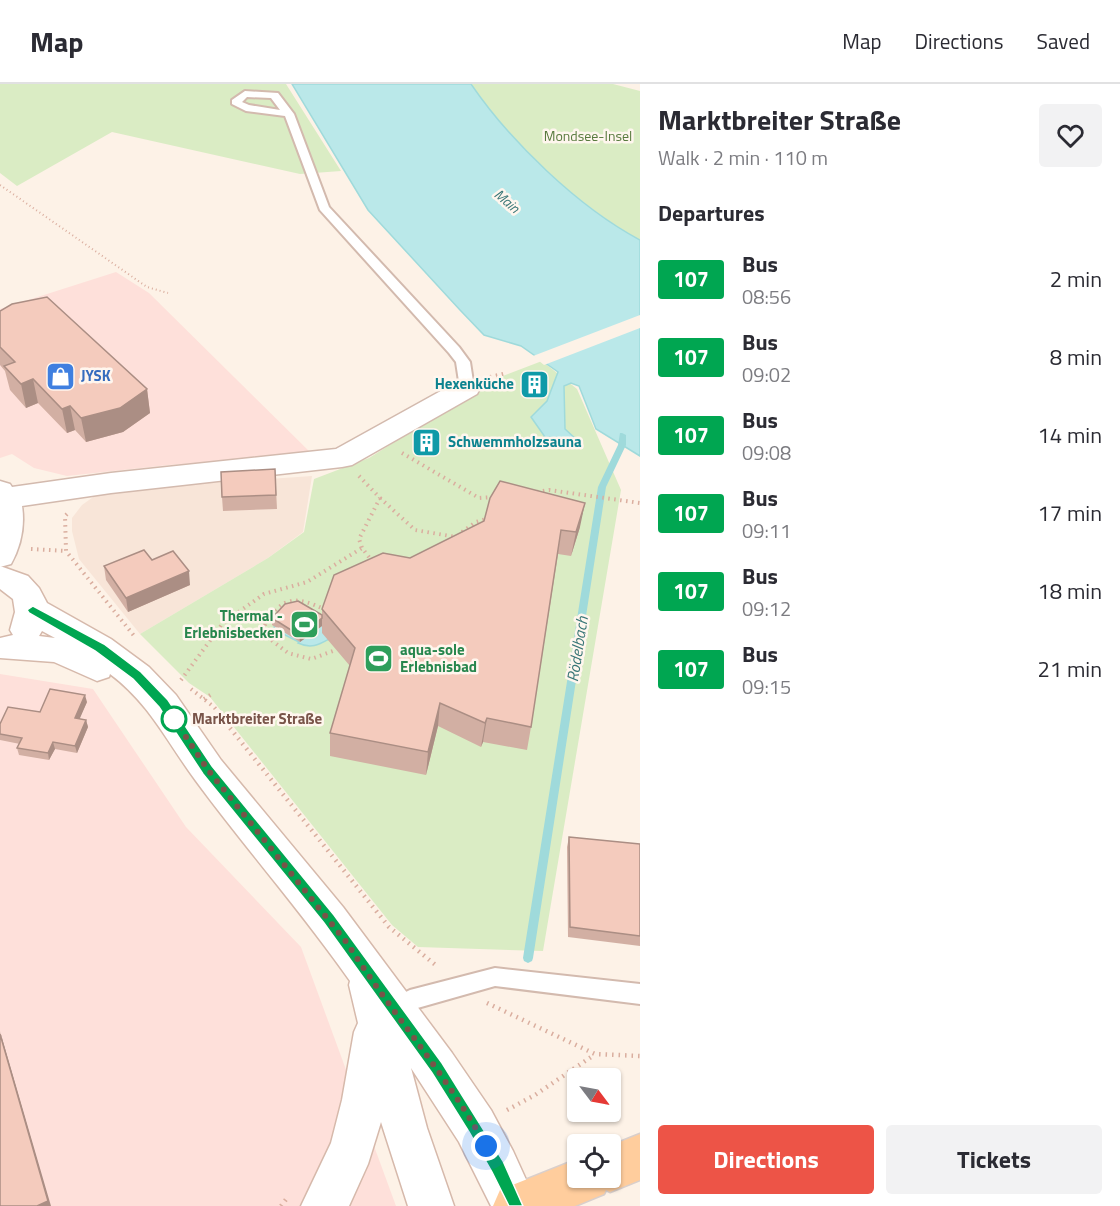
<!DOCTYPE html>
<html lang="en">
<head>
<meta charset="utf-8">
<style>
	:root { --surface:#fff; --page:#f2f2f3; --text:#2b2b33; --muted:#7c7c81; --line:#e1e1e2; --accent:#ed5447 }
	body { margin:0; font-family:"Titillium Web",sans-serif; background:var(--page); color:var(--text); height:100vh; display:flex; flex-direction:column; font-size:22px; white-space:nowrap }
	* { box-sizing:border-box; margin:0 }
	p { font-size:20px; color:var(--muted) }
	.icon { flex:none; width:33px; height:33px; fill:none; stroke:currentColor; stroke-width:2; stroke-linecap:round; stroke-linejoin:round }
	.map { position:relative; flex:1; overflow:hidden }
	.details { display:flex; flex-direction:column; background:var(--surface); width:480px }
	.details>* { flex:none }
	.badge { padding:0 12px; border-radius:4px; font-size:21px; line-height:39px }
	.needle { width:39px; rotate:122deg }
	.controls { position:absolute; left:567px; top:984px; display:grid; gap:12px }
	.controls a { display:grid; place-items:center; width:54px; height:54px; border-radius:6px; background:var(--surface); box-shadow:0 2px 4px #0004; font-size:30px }
	.you { position:absolute; width:30px; height:30px; margin:-15px; border:4px solid #fff; border-radius:50%; background:#1a73e8; box-shadow:0 0 0 9px #1a73e833 }
	.map>.badge { position:absolute; translate:-50% -50%; box-shadow:0 0 0 3px #fff }
	h2 { padding:0 18px; font-size:22px; line-height:54px }
	.round { display:grid; place-items:center; flex:none; width:63px; height:63px; border-radius:6px; background:var(--page) }
	.overview { display:flex; align-items:center; justify-content:space-between; height:102px; padding:0 18px }
	h1 { font-size:28px; font-weight:700; line-height:45px }
	.action { display:flex; gap:12px; margin-top:auto; padding:12px 18px }
	.action a { flex:1; height:69px; border-radius:6px; background:var(--accent); color:#fff; font-size:24px; font-weight:700; line-height:69px; text-align:center }
	.action a+a { background:var(--page); color:var(--text) }
	ul { padding:0; list-style:none }
	li { display:flex; align-items:center; gap:18px; height:78px; padding:0 18px }
	li div { flex:1 }
	li b { display:block; font-size:22px }
	li em { font-style:normal }
	li .badge { min-width:66px; font-weight:700; text-align:center }
	header { display:flex; align-items:center; gap:36px; box-sizing:border-box; height:84px; padding:0 30px; background:var(--surface); border-bottom:2px solid var(--line) }
	header strong { font-size:28px }
	nav { display:flex; gap:33px; margin-inline-start:auto; font-size:21px }
	main { display:flex; flex:1; min-height:0 }
	.map>svg:first-child { display:block }
	.residential { fill:#f8e5d8 }
	.commercial { fill:#fee0da }
	.green { fill:#daecc4 }
	.water { fill:#bae8e9; stroke:#9fdadb; stroke-width:1.5 }
	.pier { fill:#fdf2e7 }
	.lines { fill:none; stroke-linecap:round; stroke-linejoin:round }
	.stream { fill:#9fdadb; fill-rule:evenodd }
	.service-casing { stroke:#d3baae; stroke-width:4 }
	.minor-casing { stroke:#d3baae; stroke-width:3 }
	.secondary-casing { stroke:#d6b9ab; stroke-width:3 }
	.primary-casing { stroke:#d9cfcc; stroke-width:3 }
	.path-far2 { stroke:#daae9f; stroke-width:2; stroke-dasharray:1 3; stroke-linecap:butt }
	.path-far1 { stroke:#daae9f; stroke-width:4; stroke-dasharray:1.5 4.5; stroke-linecap:butt }
	.path { stroke:#daae9f; stroke-width:4.5; stroke-dasharray:1.5 5; stroke-linecap:butt }
	.service { fill:#fff; fill-rule:evenodd }
	.minor { fill:#fff; fill-rule:evenodd }
	.secondary { fill:#fff; fill-rule:evenodd }
	.primary { fill:#ffcd9d; fill-rule:evenodd }
	.wall { fill:#d2afa3 }
	.shaded-wall { fill:#ab8e84 }
	.building { fill:#f4cbbd; stroke:#ab8e84; stroke-width:1.5 }
	.line { fill:#00a651; stroke:#fff; stroke-width:1.5 }
	.walk { stroke:#795449; stroke-width:6; stroke-dasharray:0 10.8 }
	.stop-dot { fill:#fff; stroke:#00a651; stroke-width:3 }
	.labels { text-anchor:middle; stroke-width:5; stroke-linejoin:round; paint-order:stroke }
	.far-park-label { font-size:14px; fill:#587a3e; stroke:#fff6ee }
	.far-water-label { font-size:14px; font-style:italic; fill:#397677; stroke:#fff6ee }
	.shop-label { font-size:15px; font-weight:bold; fill:#366cbe; stroke:#fff6ee; text-anchor:start }
	.culture-label { font-size:15px; font-weight:bold; fill:#0d838f; stroke:#fff6ee; text-anchor:end }
	.leisure-label { font-size:15px; font-weight:bold; fill:#27864d; stroke:#fff6ee; text-anchor:end }
	.stop-label { font-size:15px; font-weight:bold; fill:#795449; stroke:#fff6ee; text-anchor:start }
	.water-label { font-size:16px; font-style:italic; fill:#397677; stroke:#fff6ee }
</style>
</head>
<body>
<header>
<strong>Map</strong>
<nav><a>Map</a><a>Directions</a><a>Saved</a></nav>
</header>
<main>
<div class="map">
<svg width="640" height="1122" viewBox="0 0 640 1122">
	<rect width="100%" height="100%" fill="#fdf2e7"/>
	<path class="residential" d="M312 392 303 448 268 474 140 550 79 475 72 447V434L82 421 96 411 118 405Z"/>
	<path class="commercial" d="M116 188 149 209 313 371 169 381 67 392 34 384 12 370 0 374V225Z
		M0 590 93 605 186 743 301 863 396 1122H0Z"/>
	<path class="green" d="M0 0H286L341 87 300 90 112 48 17 102 0 89Z
		M471 0H613L640 7V156C579 123 510 57 471 0Z
		M542 277 577 305 621 406 543 867 418 863 392 841 210 613 189 599 140 550 268 474 304 448 314 395 369 374 495 295Z"/>
	<path class="water" d="M292 0H471C510 57 578 123 640 156V372L596 345 579 302 571 299 564 302 565 345 578 357 545 353 531 333 547 317 558 288 521 262 484 251 460 226 368 126Z
		M283 523 327 532 339 550C323 557 315 567 298 559L299 558 275 546 272 534Z"/>
	<path class="pier" d="M640 231V244L544 281 533 272Z"/>
	<g class="lines">
		<path class="stream" d="M620 349H622L626 351V361L606 403 533 874 532 877 528 879 524 877 523 874 598 403 618 361Z"/>
		<defs>
			<path id="service" d="M245 7 278 9 294 30 329 123 459 263 470 278 474 304 472 307 467 308 460 304 456 278 449 269 320 126 285 32 246 27 232 20V16ZM247 13 271 14 280 26 249 21 242 18Z
				M495 884 640 900V920L495 902 414 925 392 935 385 932 382 925 385 918 410 906Z"/>
			<path id="minor" d="M467 296 477 298 480 304 477 310 352 381 342 383 111 409 22 422C25 441 21 462 11 480L0 483V397L10 400 12 403 111 389 336 365 457 298Z"/>
			<path id="secondary" d="M0 482 28 492 39 504 47 519 111 555 149 583 176 611 221 676 343 823 452 969 491 1026 513 1067 538 1122H491L459 1058 411 984 427 1044 454 1122H408L381 1038 368 1080 349 1122H301L331 1059 342 1016 354 948 358 939 349 901 350 897C302 828 246 765 196 697 167 658 150 620 110 590L109 593 97 597 54 578 0 574V554L13 551 10 546 15 528 13 515 0 505ZM42 547 55 554 39 552Z"/>
			<path id="primary" d="M640 1050V1096L610 1108 606 1106 604 1110 575 1122H493L500 1106 578 1075V1094H610V1062Z"/>
		</defs>
		<use href="#service" class="service-casing"/>
		<use href="#minor" class="minor-casing"/>
		<use href="#secondary" class="secondary-casing"/>
		<use href="#primary" class="primary-casing"/>
		<path class="path-far2" d="M0 101 147 203 168 209"/>
		<path class="path-far1" d="M490 293 507 289
			M402 369 479 414 494 413
			M359 392 380 414 359 455 362 464 372 477
			M537 408 549 406 640 419
			M380 414 415 446 456 453
			M67 430 65 432 66 467 135 553
			M462 448 476 438 489 434
			M31 465 66 467
			M326 526C296 512 283 511 265 541L270 555 288 569 311 575 336 566
			M181 596 223 539 264 510 307 498 362 464
			M191 605 214 623 228 640
			M204 615 212 610"/>
		<path class="path" d="M226 639 389 843 438 883
			M487 919 595 970 640 972
			M507 1026 535 1011 594 971
			M281 1122 287 1114"/>
		<use href="#service" class="service"/>
		<use href="#minor" class="minor"/>
		<use href="#secondary" class="secondary"/>
		<use href="#primary" class="primary"/>
	</g>
	<path class="wall" d="M0 227 147 305 150 329 123 348 86 358 75 346 67 349 38 319 26 324 10 306 5 287 0 281Z
		M275 385 277 425 223 427 222 413Z
		M484 437 580 443 571 472 558 470 531 643 527 666 483 658 481 663 438 642 426 691 330 672V649L350 582 322 549V542L300 558 272 541V534L322 531V525L410 474Z
		M152 476 190 501 128 528 106 496 104 482Z
		M87 618 79 635 86 636 88 643 77 669 55 665 49 676 19 671 17 664 20 660 0 656V640L40 628Z
		M569 753 640 760V862L568 853 567 763Z"/>
	<path class="shaded-wall" d="M33 295 38 319 26 324 21 300Z
		M147 305 150 329 123 348 86 358 81 334Z
		M70 322 75 346 67 349 62 325Z
		M585 419 580 443 571 472 576 448Z
		M189 487 190 501 128 528 126 514Z
		M322 534V542L300 558 299 551Z
		M85 611 87 618 77 641 75 634Z
		M440 619 438 642 426 691 428 668Z
		M487 634 483 658 481 663 485 639Z
		M86 636 88 643 77 669 75 662Z
		M53 658 55 665 49 676 48 669Z
		M0 947 51 1122H37Z"/>
	<path class="building" d="M47 213 147 305 120 324 81 334 70 322 62 325 33 295 21 300 4 282 15 278 0 263V227L12 220Z
		M275 385 276 411 222 413 221 388Z
		M500 397 585 419 576 448 561 446 531 643 487 634 485 639 440 619 428 668 330 649 355 564 322 525 334 491 383 469 410 474 484 437 490 414Z
		M144 466 152 476 173 467 189 487 126 514 104 482Z
		M298 517 322 531V534L299 551 272 534 285 520Z
		M50 605 85 611 75 634 86 636 75 662 53 658 48 669 17 664 22 654 0 650V640L8 623 40 628Z
		M569 753 640 760V852L570 843Z
		M0 950 48 1117 37 1122H0Z"/>
	<path class="line" d="M33 522 104 560 141 588 168 616 212 682 334 831 442 979 503 1077 523 1122H509L492 1088 469 1048 432 989 324 839 203 690 159 623 133 595 95 567 29 529 27 526Z"/>
	<g class="lines">
		<path class="walk" d="M174 635 208 686 347 859C391 928 446 990 486 1062"/>
	</g>
	<defs>
		<symbol id="shop-square" viewBox="-11 -11 22 22"><rect x="-9" y="-9" width="18" height="18" rx="4" fill="#3f7fe0" stroke="#fff6ee"/><path d="M-5-2.5h2.3a2.7 3.5 0 0 1 5.4 0H5L5.5 6h-11ZM-1.5-2.5h3a1.5 2.3 0 0 0-3 0Z" fill="#fff"/></symbol>
		<symbol id="building-square" viewBox="-11 -11 22 22"><rect x="-9" y="-9" width="18" height="18" rx="4" fill="#0f9aa8" stroke="#fff6ee"/><path d="M-4-6H4V6H1V3H-1V6H-4ZM-2.5-4.3h1.7v1.8h-1.7ZM.8-4.3h1.7v1.8H.8ZM-2.5-1h1.7V.8h-1.7ZM.8-1h1.7V.8H.8Z" fill="#fff"/></symbol>
		<symbol id="stadium-square" viewBox="-11 -11 22 22"><rect x="-9" y="-9" width="18" height="18" rx="4" fill="#2e9e5b" stroke="#fff6ee"/><path d="M0-5a6.5 5 0 1 0 0 10a6.5 5 0 1 0 0-10ZM-3.5-1.8h7v3.6h-7Z" fill="#fff"/></symbol>
	</defs>
	<g fill-rule="evenodd">
		<use href="#shop-square" x="44" y="276" width="33" height="33"/>
		<use href="#building-square" x="518" y="284" width="33" height="33"/>
		<use href="#building-square" x="410" y="342" width="33" height="33"/>
		<use href="#stadium-square" x="288" y="524" width="33" height="33"/>
		<use href="#stadium-square" x="362" y="558" width="33" height="33"/>
	</g>
	<circle class="stop-dot" cx="174" cy="635" r="12"/>
	<g class="labels">
		<g class="far-park-label">
			<text x="588" y="57">Mondsee-Insel</text>
		</g>
		<g class="far-water-label">
			<text transform="translate(507 117) rotate(41)" y="5">Main</text>
		</g>
		<g class="shop-label">
			<text x="81" y="297">JYSK</text>
		</g>
		<g class="culture-label">
			<text x="514" y="305">Hexenküche</text>
			<text x="448" y="363" text-anchor="start">Schwemmholzsauna</text>
		</g>
		<g class="leisure-label">
			<text x="283" y="537">Thermal -<tspan x="283" dy="17">Erlebnisbecken</tspan></text>
			<text x="400" y="571" text-anchor="start">aqua-sole<tspan x="400" dy="17">Erlebnisbad</tspan></text>
		</g>
		<g class="stop-label">
			<text x="192" y="640">Marktbreiter Straße</text>
		</g>
		<g class="water-label">
			<text transform="translate(577 565) rotate(-81)" y="6">Rödelbach</text>
		</g>
	</g>
</svg>
<div class="controls">
<a><svg class="needle" viewBox="-14 -14 28 28"><path d="M0-13l5 13h-10z" fill="#e53935"/><path d="M0 13l5-13h-10z" fill="#7c7c81"/></svg></a>
<a><svg class="icon" aria-label="locate" viewBox="0 0 24 24"><circle cx="12" cy="12" r="6"/><path d="M12 2v4M12 18v4M2 12h4M18 12h4"/></svg></a>
</div>
<div class="you" style="left:486px;top:1062px"></div>
</div>
<section class="details">
<div class="overview"><div><h1>Marktbreiter Straße</h1><p>Walk · 2 min · 110 m</p></div><a class="round"><svg class="icon" aria-label="heart" viewBox="0 0 24 24"><path d="M12 20l-8-8c-3-5 5-10 8-4 3-6 11-1 8 4z"/></svg></a></div>
<h2>Departures</h2>
<ul>
<li><span class="badge" style="background:#00a651;color:#fff">107</span><div><b>Bus</b><p>08:56</p></div><em>2 min</em></li>
<li><span class="badge" style="background:#00a651;color:#fff">107</span><div><b>Bus</b><p>09:02</p></div><em>8 min</em></li>
<li><span class="badge" style="background:#00a651;color:#fff">107</span><div><b>Bus</b><p>09:08</p></div><em>14 min</em></li>
<li><span class="badge" style="background:#00a651;color:#fff">107</span><div><b>Bus</b><p>09:11</p></div><em>17 min</em></li>
<li><span class="badge" style="background:#00a651;color:#fff">107</span><div><b>Bus</b><p>09:12</p></div><em>18 min</em></li>
<li><span class="badge" style="background:#00a651;color:#fff">107</span><div><b>Bus</b><p>09:15</p></div><em>21 min</em></li>
</ul>
<div class="action"><a>Directions</a><a>Tickets</a></div>
</section>
</main>
</body>
</html>
